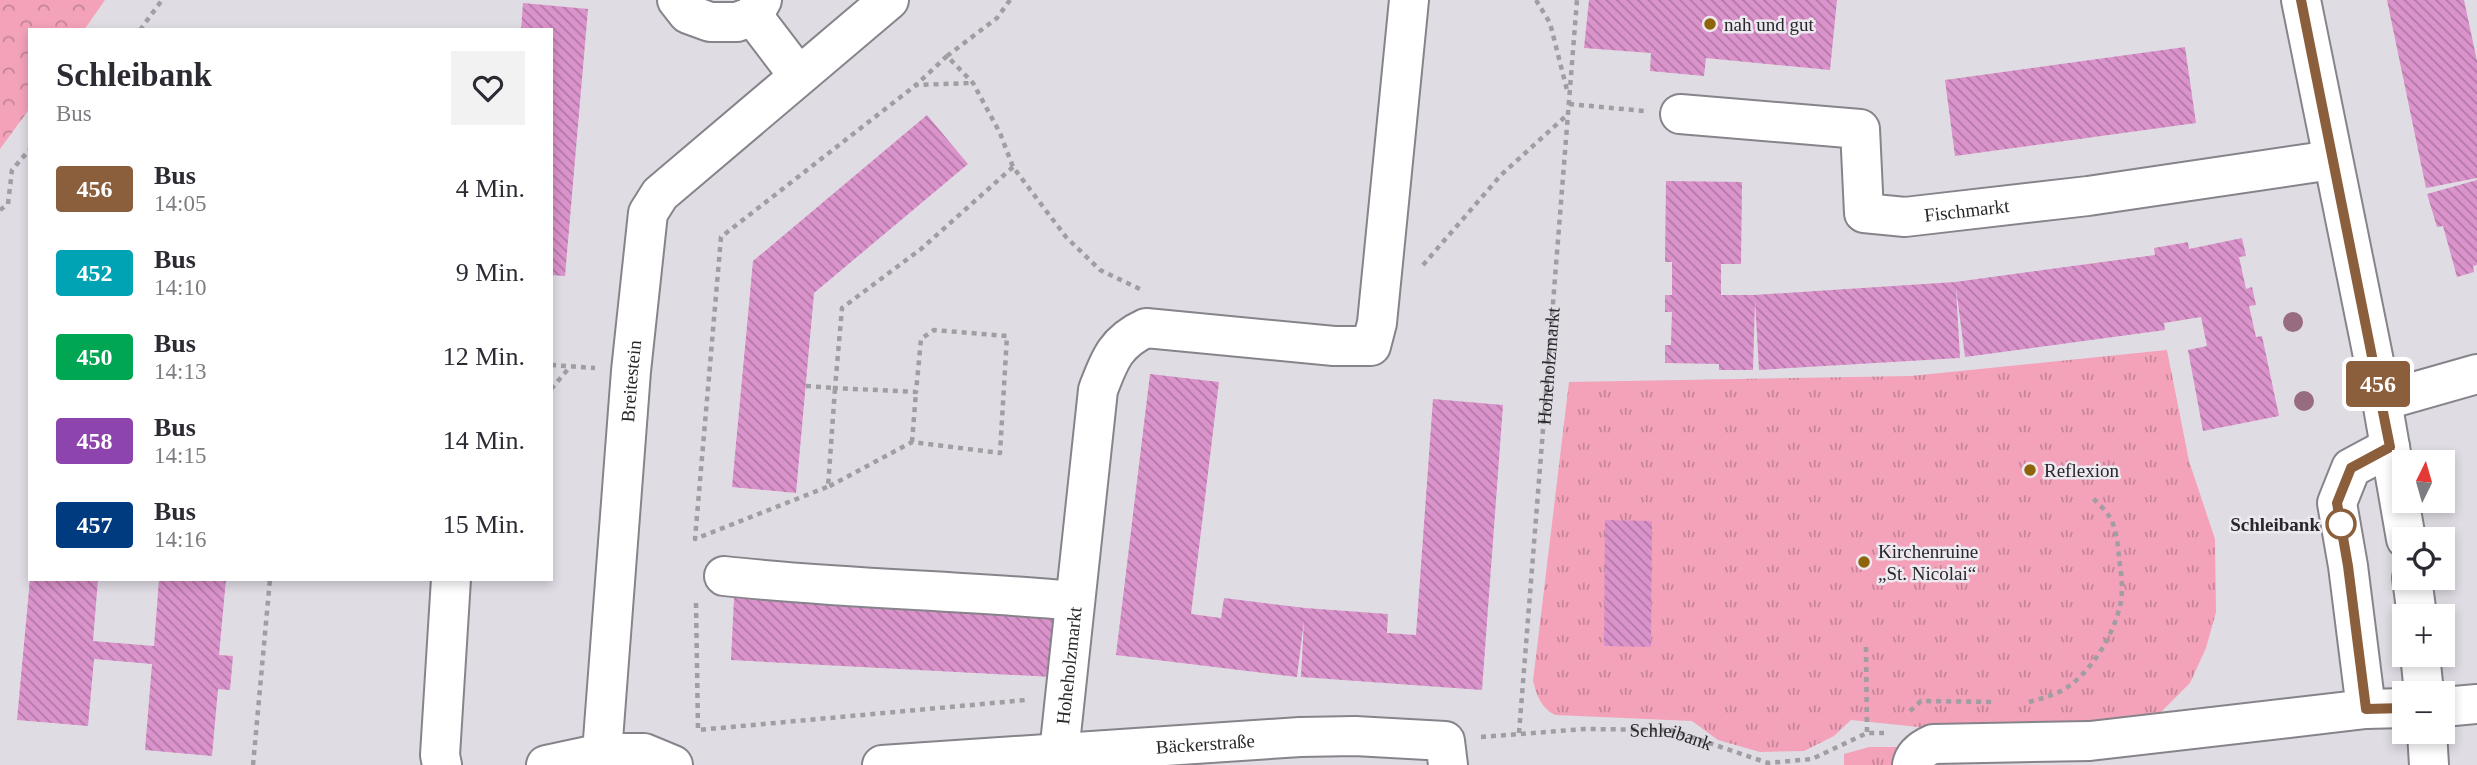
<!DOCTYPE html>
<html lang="de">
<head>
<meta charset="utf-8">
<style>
	:root { --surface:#fff; --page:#f2f2f3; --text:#2b2b33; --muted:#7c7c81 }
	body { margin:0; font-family:"Times New Roman",serif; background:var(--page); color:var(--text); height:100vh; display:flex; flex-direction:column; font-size:26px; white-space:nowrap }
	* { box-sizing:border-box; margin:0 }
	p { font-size:23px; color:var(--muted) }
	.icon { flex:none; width:38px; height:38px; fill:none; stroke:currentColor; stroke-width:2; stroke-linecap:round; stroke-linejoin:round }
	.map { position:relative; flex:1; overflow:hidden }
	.details { position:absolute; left:28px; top:28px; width:525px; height:553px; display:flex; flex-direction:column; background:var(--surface); border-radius:0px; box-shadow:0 4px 10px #0003 }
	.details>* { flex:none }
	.badge { padding:0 14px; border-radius:5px; font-size:24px; line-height:46px }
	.needle { width:46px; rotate:5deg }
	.fabs { position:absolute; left:2392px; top:450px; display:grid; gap:14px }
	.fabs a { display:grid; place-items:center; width:63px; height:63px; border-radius:0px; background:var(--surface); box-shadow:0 4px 10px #0003; font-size:35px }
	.map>.badge { position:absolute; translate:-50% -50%; box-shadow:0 0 0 4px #fff }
	.round { display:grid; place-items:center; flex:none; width:74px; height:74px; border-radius:0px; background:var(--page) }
	.summary { display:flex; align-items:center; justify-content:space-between; height:119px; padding:0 28px }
	h1 { font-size:33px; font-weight:700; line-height:52px }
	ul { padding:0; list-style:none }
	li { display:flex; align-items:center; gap:21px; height:84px; padding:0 28px }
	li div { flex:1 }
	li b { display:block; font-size:26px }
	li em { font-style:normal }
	li .badge { min-width:77px; font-weight:700; text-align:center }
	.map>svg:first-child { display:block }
	.grass { fill:url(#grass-tufts) }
	.park { fill:url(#park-crowns) }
	.building { fill:url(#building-back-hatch) }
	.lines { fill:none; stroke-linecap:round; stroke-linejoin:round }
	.minor-casing { stroke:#87838b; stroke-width:42 }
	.path { stroke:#a09da3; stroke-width:4.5; stroke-dasharray:5 5; stroke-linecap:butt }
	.minor { stroke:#fff; stroke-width:38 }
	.tree { fill:#976b80 }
	.line-casing { stroke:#fff; stroke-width:16 }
	.line { stroke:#8b5e3c; stroke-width:10 }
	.poi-dot { fill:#8e640a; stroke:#eee9f1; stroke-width:2.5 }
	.stop-dot { fill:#fff; stroke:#8b5e3c; stroke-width:3.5 }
	.labels { text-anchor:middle; stroke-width:5; stroke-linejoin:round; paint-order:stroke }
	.poi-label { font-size:19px; fill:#28272a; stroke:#eee9f1; text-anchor:start }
	.street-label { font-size:19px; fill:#28272a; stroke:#eee9f1 }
	.stop-label { font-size:19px; font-weight:bold; fill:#28272a; stroke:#eee9f1; text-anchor:end }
</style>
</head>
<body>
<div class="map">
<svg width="2477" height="765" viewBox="0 0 2477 765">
	<defs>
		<pattern id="grass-tufts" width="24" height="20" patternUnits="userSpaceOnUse" patternTransform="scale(1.75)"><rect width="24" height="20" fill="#f3a2b9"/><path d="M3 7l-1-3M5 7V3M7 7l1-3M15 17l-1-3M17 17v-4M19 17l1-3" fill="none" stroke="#c58497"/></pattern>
		<pattern id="park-crowns" width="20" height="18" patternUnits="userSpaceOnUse" patternTransform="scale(1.75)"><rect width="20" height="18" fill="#f3a2b9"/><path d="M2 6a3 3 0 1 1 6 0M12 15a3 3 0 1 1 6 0" fill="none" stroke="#c58497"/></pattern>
		<pattern id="building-back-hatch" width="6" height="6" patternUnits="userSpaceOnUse" patternTransform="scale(1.75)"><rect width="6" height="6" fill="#db93cb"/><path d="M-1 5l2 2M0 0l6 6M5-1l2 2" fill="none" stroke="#b278a5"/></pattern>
	</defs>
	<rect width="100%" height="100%" fill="#e0dce4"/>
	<path class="grass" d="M2167 350 2189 461 2215 539 2216 612 2206 648 2190 683 2154 719 2086 726 1928 728 1851 720 1834 736 1804 751 1760 752 1718 740 1692 721 1555 715C1541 708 1537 696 1533 681L1569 382 1911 376Z
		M1869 747H1899L1898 765H1844V754Z"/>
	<path class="park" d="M0 0H105L84 30H30V108L0 149Z"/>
	<path class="building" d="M1589 0H1837L1830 70 1706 58 1704 76 1650 71 1651 53 1584 48Z
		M2387 0H2464L2477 61V178L2426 188Z
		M523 3 588 9 565 276 551 275V30H521Z
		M2185 47 2196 123 1955 156 1945 80Z
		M927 115 968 164 814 293 796 493 732 487 753 261Z
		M2477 180V265L2473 266 2474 272 2457 277 2443 226 2437 227 2427 194Z
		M1666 181 1742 182 1741 264H1721V295H1754L1955 282 2155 255 2154 248 2188 242 2189 249 2242 238 2246 256 2239 257 2246 289 2252 287 2256 305 2249 306 2256 337 2262 336 2279 416 2203 431 2188 350 2207 346 2201 317 2164 323 2165 330 1965 357 1956 288 1960 358 1759 370 1755 301 1753 370H1719V364L1665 363V345H1671L1672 312H1665V295H1672V262H1665Z
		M1150 374 1219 382 1191 614 1221 618 1224 598 1305 608 1388 614 1387 633 1416 635 1433 399 1503 405 1482 690 1301 677 1304 620 1297 677 1116 655Z
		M1605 520 1652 521 1651 647 1604 646Z
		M30 579H98L93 641 154 646 159 579H226L219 655 233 656 230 690 218 689 212 756 145 750 152 664 94 659 88 726 17 720Z
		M734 598 1056 616 1052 677 731 660Z"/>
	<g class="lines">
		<defs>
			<g id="minor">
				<path d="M677 0 688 14 710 22H737L753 16 762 0"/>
				<path d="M2301 0 2382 401 2406 539"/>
				<path d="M753 16 798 75"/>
				<path id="s3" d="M1680 114 1860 129 1864 213 1905 217 2088 196 2332 160"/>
				<path d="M2382 401 2477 374"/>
				<path d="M724 576C840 589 958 590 1075 601"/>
				<path d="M2412 578 2417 616"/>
				<path d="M2420 654 2424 693"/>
				<path d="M2443 707 2477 704"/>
				<path d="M2366 709 2348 566 2337 503 2351 468 2390 447"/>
				<path d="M2427 732 2429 765"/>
				<path id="s4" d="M602 753 631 371 648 213 660 194 889 0"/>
				<path id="s5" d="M1059 753 1098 390C1109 361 1115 342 1146 328L1334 346H1371L1377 323 1409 0"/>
				<path d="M442 765 440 755 451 579"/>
				<path d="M546 765 602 753H644L673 765"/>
				<path id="s6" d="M882 765 1300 737 1355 736 1445 741 1448 765"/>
				<path d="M1912 765C1914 754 1924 748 1933 744L2090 741 2366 709 2404 708"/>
			</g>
		</defs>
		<use href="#minor" class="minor-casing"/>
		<g class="path">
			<path d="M1010 0 997 18 947 56 973 83 1000 133 1013 167 1066 237 1100 270 1142 290"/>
			<path d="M1536 0 1550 23 1568 94"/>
			<path d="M140 30 162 0"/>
			<path d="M947 56 916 85 972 83"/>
			<path d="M1569 104 1644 111"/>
			<path d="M0 210 8 204 12 170 30 149"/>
			<path d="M1423 265 1501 175 1567 115"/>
			<path d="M551 365 595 368"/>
			<path d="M806 386 835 388 828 487 912 442 1000 453 1007 336 934 330 921 339 916 392 835 388 842 308 921 249 1013 167"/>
			<path d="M551 389 570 367"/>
			<path d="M912 442 916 392"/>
			<path d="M827 487 695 539 721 237 916 85"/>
			<path d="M696 603 698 730 1026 700"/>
			<path d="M1866 647 1867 733"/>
			<path d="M2029 702C2043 698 2057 695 2069 686 2093 669 2113 635 2120 606 2124 590 2121 573 2119 557 2118 545 2116 526 2109 516 2104 509 2097 502 2091 496"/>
			<path d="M1910 711 1921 701 1996 702"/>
			<path id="s1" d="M1519 733 1577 0"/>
			<path id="s2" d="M1481 737 1585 729 1671 730 1768 763 1812 759 1867 733H1884"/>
			<path d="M253 765 270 579"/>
		</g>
		<use href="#minor" class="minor"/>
	</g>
	<g class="tree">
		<circle cx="2293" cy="322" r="10"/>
		<circle cx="2304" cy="401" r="10"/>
	</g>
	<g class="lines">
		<defs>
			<path id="line" d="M2301 0 2390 447 2351 468 2337 503 2348 566 2366 709 2404 708"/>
		</defs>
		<use href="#line" class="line-casing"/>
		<use href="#line" class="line"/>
	</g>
	<g class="poi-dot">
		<circle cx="1710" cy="24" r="7"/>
		<circle cx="2030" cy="470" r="7"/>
		<circle cx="1864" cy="562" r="7"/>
	</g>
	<circle class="stop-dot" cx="2341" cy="524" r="14"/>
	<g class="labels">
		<g class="poi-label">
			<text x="1724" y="31">nah und gut</text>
			<text x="2044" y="477">Reflexion</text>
			<text x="1878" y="558">Kirchenruine<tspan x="1878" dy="22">„St. Nicolai“</tspan></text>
		</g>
		<g class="street-label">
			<text dy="7" stroke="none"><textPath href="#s3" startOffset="368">Fischmarkt</textPath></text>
			<text dy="7" stroke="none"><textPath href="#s1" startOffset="368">Hoheholzmarkt</textPath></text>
			<text dy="7" stroke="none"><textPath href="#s4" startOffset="373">Breitestein</textPath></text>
			<text dy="7" stroke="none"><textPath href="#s5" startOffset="88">Hoheholzmarkt</textPath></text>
			<text dy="7" stroke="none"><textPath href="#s2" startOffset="191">Schleibank</textPath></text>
			<text dy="7" stroke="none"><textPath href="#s6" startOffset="324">Bäckerstraße</textPath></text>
		</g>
		<g class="stop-label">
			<text x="2320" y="531">Schleibank</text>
		</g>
	</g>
</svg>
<div class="fabs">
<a><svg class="needle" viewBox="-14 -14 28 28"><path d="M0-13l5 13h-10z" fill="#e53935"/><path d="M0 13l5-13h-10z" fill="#7c7c81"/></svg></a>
<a><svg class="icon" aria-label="locate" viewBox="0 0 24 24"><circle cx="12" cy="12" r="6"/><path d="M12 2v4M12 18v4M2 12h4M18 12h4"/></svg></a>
<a>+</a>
<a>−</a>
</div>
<b class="badge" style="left:2378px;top:384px;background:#8b5e3c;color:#fff">456</b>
<section class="details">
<div class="summary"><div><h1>Schleibank</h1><p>Bus</p></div><a class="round"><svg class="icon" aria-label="heart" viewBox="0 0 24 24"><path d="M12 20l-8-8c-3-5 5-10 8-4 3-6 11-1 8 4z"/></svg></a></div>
<ul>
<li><span class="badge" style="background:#8b5e3c;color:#fff">456</span><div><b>Bus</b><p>14:05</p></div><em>4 Min.</em></li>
<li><span class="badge" style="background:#00a3b4;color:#fff">452</span><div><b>Bus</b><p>14:10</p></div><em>9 Min.</em></li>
<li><span class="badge" style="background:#00a651;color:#fff">450</span><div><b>Bus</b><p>14:13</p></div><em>12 Min.</em></li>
<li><span class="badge" style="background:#8e44ad;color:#fff">458</span><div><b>Bus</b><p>14:15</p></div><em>14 Min.</em></li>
<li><span class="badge" style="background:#003b80;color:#fff">457</span><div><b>Bus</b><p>14:16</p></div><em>15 Min.</em></li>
</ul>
</section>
</div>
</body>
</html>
